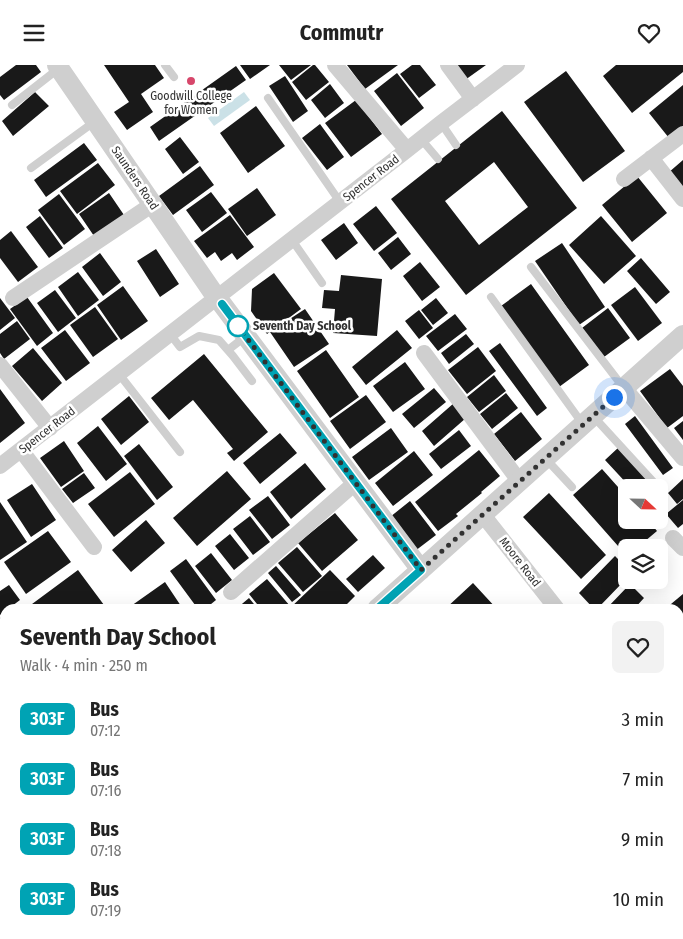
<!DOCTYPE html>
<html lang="en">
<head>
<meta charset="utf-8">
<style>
	:root { --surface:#fff; --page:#f2f2f2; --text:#222; --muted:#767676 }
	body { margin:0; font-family:"Fira Sans Condensed",sans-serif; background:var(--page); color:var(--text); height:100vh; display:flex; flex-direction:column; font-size:19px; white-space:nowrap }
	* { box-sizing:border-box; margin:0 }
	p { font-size:16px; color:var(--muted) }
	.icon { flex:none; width:28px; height:28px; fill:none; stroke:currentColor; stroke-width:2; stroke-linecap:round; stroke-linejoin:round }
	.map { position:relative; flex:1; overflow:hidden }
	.side { position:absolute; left:0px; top:539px; width:684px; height:336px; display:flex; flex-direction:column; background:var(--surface); border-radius:15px 15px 0 0; box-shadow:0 5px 20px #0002 }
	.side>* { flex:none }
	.badge { padding:0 10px; border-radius:8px; font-size:18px; line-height:32px }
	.needle { width:32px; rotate:112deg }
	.tools { position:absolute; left:618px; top:414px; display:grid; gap:10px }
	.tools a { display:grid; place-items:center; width:50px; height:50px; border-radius:8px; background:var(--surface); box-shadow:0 5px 20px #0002; font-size:25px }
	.you { position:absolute; width:25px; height:25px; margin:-12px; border:4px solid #fff; border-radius:50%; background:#1a73e8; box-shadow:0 0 0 8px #1a73e833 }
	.map>.badge { position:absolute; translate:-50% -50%; box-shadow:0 0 0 2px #fff }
	.round { display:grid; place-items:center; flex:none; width:52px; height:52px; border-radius:8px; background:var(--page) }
	.head { display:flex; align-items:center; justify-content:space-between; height:85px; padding:0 20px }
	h1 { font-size:24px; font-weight:700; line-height:38px }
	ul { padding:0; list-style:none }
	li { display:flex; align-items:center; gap:15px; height:60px; padding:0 20px }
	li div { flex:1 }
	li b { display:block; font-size:19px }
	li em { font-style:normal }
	li .badge { min-width:55px; font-weight:700; text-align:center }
	header { display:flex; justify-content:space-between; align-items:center; height:65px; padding:0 20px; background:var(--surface); font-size:22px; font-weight:700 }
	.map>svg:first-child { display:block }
	.water { fill:#cbe1e7 }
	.building { fill:#191919; fill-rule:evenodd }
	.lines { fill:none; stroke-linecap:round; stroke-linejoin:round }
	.service { stroke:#cfcfcf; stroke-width:8 }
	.minor { stroke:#cfcfcf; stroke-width:16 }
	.tertiary { stroke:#cfcfcf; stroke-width:20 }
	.line-casing { stroke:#fff; stroke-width:11 }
	.line { stroke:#00a3b4; stroke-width:8 }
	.walk { stroke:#323232; stroke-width:5; stroke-dasharray:0 9 }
	.poi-dot { fill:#d7476b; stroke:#fff; stroke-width:2 }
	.stop-dot { fill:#fff; stroke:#00a3b4; stroke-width:2.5 }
	.labels { text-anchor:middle; stroke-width:5; stroke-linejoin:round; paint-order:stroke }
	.poi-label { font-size:12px; fill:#323232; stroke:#fff }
	.street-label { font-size:12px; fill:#323232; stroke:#fff }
	.stop-label { font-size:12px; font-weight:bold; fill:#323232; stroke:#fff; text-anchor:start }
</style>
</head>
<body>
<header><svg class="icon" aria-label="menu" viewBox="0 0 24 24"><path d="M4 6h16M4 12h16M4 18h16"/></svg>Commutr<svg class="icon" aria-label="heart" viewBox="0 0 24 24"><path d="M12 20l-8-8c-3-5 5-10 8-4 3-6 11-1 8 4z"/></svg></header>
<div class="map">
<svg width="683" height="874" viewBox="0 0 683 874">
	<rect width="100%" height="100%" fill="#fff"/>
	<path class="water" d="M244 27 250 35 214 61 208 53Z"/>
	<path class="building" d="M16 0H36L41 7 4 35 0 30V12Z
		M104 0H155L164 13 141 29 153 47 127 65 114 47 129 37Z
		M240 0H270L250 14Z
		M279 0H311L291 15Z
		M313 0H315L329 17 306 35 292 17Z
		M347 0H398L365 24Z
		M412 0H420L436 20 419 33 400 9Z
		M455 0H486L465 15Z
		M616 0H683V7L632 48 603 11Z
		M236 1 246 15 159 76 150 62Z
		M566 6 625 86 583 117 524 37Z
		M397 8 424 43 401 61 374 26Z
		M285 11 308 46 293 57 269 21Z
		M330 19 344 38 325 53 311 35Z
		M683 20V61L669 73 649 48Z
		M35 27 49 41 13 71 2 56Z
		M356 35 382 69 351 92 325 58Z
		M256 41 285 81 248 108 220 68Z
		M502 46 577 143 466 230 391 134ZM494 97 528 142 479 180 445 136Z
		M320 59 344 92 327 105 302 73Z
		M180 72 199 97 183 109 165 84Z
		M84 78 97 95 46 132 34 115Z
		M683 95V126L668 108Z
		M98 98 115 120 77 149 60 126Z
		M200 101 214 120 173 150 159 131Z
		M637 111 667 148 632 177 602 140Z
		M257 123 276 150 247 171 228 144Z
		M211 127 227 148 202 167 186 145Z
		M109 128 124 150 94 171 79 149Z
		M59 129 85 164 64 180 38 145Z
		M376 141 397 168 374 186 353 159Z
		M230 150 254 182 237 195 232 188 221 196 215 187 207 193 194 176Z
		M40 151 63 183 49 193 26 162Z
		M601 151 636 191 604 219 569 180Z
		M344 158 358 178 336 195 321 175Z
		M11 166 38 202 18 217 0 193V175Z
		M398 172 411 189 391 205 378 188Z
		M562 178 605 242 579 260 535 196Z
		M156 184 179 219 160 232 137 196Z
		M100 188 121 217 103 231 82 202Z
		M641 193 670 227 656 239 627 206Z
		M420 197 440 222 422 236 403 211Z
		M78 207 99 235 78 251 58 222Z
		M274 208 301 244 267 269 251 246 252 224Z
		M341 210 382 214 377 271 333 268 335 244 322 243 324 225 339 226Z
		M531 219 589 300 559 322 501 241Z
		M123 221 148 256 121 275 97 240Z
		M635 222 662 258 638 276 611 240Z
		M55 225 76 253 58 267 37 238Z
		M27 232 53 268 37 281 10 244Z
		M0 233 15 253 0 265Z
		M436 233 448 248 433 260 421 245Z
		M95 242 118 274 93 292 70 260Z
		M608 243 630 273 604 292 582 263Z
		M305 244 329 279 294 302 270 267Z
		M419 245 433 263 419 274 405 256Z
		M455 249 467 264 438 286 426 271Z
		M17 256 30 274 4 294 0 288V269Z
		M65 265 90 298 66 316 41 283Z
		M397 265 412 283 366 320 352 302Z
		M466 269 474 279 449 299 441 288Z
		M500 278 547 343 537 351 489 286Z
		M478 282 496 306 467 329 448 305Z
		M33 283 62 318 42 336 12 301Z
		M326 285 359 332 330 353 297 306Z
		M204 289 268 367 234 396 227 388 233 384 193 335 169 355 151 333Z
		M405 297 425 324 393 347 373 321Z
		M670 304 683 321V351L667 363 640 326Z
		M494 310 506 326 479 347 467 332Z
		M434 323 446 337 414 363 402 349Z
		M0 324 25 358 0 378Z
		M506 328 518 343 492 364 480 349Z
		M366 330 386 357 350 384 330 356Z
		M129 331 149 357 121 380 101 354Z
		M454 338 466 353 434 381 422 366Z
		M521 347 542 374 515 396 494 369Z
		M635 351 673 403 663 410 625 359Z
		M683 356V375L674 363Z
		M98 361 127 399 106 416 77 378Z
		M391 363 408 387 369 415 352 392Z
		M459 365 471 381 441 404 429 389Z
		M280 368 297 388 260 419 243 398Z
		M64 376 84 406 61 422 40 393Z
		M139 379 173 422 157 435 124 391Z
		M619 382 656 422H630L605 395Z
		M479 385 500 411 481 427 482 428 456 449 458 451 438 466 415 437Z
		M414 386 433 410 393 441 375 418Z
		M305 398 326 424 291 454 270 427Z
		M602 404 626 431V455H648L657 466 638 482H626V490L573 430Z
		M227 406 251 434 197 481 173 453Z
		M130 407 155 439 114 472 88 439Z
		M84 408 95 423 73 438 62 424Z
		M683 414V434L677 439 668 428Z
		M32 419 56 455 31 472 7 435Z
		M549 428 606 490 581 514 523 452Z
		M268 431 290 460 272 474 249 445Z
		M683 435V459L678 463 666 449Z
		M410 436 436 470 415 486 390 452Z
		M0 437 27 477 0 495Z
		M335 448 358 475 322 506 298 478Z
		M250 451 270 477 253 490 233 464Z
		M146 455 165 478 131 507 112 485Z
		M48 466 71 497 26 529 4 497Z
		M230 469 249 493 234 505 215 481Z
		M297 482 322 511 303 527 278 498Z
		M211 488 232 515 216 528 195 501Z
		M373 490 385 503 358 527 346 514Z
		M615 491 626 502V514L597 544H594L579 528Z
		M186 494 216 535 205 544H198L170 506Z
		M276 501 301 530 292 537 268 508Z
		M78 505 104 540 99 544H30L28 542Z
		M330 505 355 531 342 544H289Z
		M267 514 290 541 287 544H261L249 529Z
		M165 517 183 544H133L131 541Z
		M473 518 497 544H445Z
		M630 519 644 533 634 544H606Z
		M9 520 20 535 8 544H5V546L0 550V526Z
		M683 529V552L679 555V544H665Z
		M249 533 258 544H236Z
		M5 549V574L0 568V553Z
		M3 620 5 622V652L0 656V622Z
		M5 653V683L0 677V658Z
		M5 737V755L0 748V741Z
		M683 738V799L679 803V742Z
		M0 754 5 761V782L0 785Z
		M5 790V835L0 839V794Z
		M43 870H56L59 874H37Z
		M179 870H231L233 874H172Z
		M240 870H276L278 874H242Z
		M386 870H403L405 874H380Z
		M421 870H453L447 874H424Z
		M531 870H543L546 874H525Z
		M579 870H609L604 874H582Z"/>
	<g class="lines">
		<path class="service" d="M165 0 174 12
			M268 33 340 137
			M12 40 58 4
			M441 58 456 80
			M421 74 438 94
			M31 103 94 57
			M292 175 322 218
			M531 202 623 322
			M491 232 582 358
			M170 269 180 282 199 271 219 275 233 291 252 316
			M228 285 246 271
			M119 309 180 387
			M593 351 658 422
			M545 393 572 422
			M0 790 5 786"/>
		<path class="minor" d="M335 0 407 85
			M448 0 473 34
			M651 93 683 134
			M624 114 683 69
			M224 227 407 85 441 58 517 0
			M13 233 153 139
			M424 288 520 417
			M0 300 50 363
			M624 323 683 393
			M21 385 94 482
			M0 401 211 237
			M483 450 557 544
			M673 473 683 483
			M231 527 355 418
			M679 562 683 558
			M0 588 5 595
			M679 608 683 604
			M679 698 683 704
			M679 722 683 719
			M679 813 683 819
			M296 870 298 874
			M416 870 419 874
			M565 870 569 874
			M677 870 679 874
			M320 874 328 870"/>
		<path class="tertiary" d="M57 0 212 226
			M222 239 421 505
			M377 544 683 270
			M0 853 5 850
			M98 870 100 874
			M126 870 128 874"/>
	</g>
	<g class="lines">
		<defs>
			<path id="line" d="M222 239 421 505 377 544"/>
		</defs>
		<use href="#line" class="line-casing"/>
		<use href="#line" class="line"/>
		<path class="walk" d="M238 261 421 505 614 332"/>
	</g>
	<circle class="poi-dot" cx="191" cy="16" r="5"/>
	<circle class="stop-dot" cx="238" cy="261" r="10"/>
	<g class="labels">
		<g class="poi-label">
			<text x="191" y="35">Goodwill College<tspan x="191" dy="14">for Women</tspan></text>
		</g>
		<g class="street-label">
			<text transform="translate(135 113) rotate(56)" y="4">Saunders Road</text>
			<text transform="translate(371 113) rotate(-38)" y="4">Spencer Road</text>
			<text transform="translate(47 365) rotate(-38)" y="4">Spencer Road</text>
			<text transform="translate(520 497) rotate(52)" y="4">Moore Road</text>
		</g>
		<g class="stop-label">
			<text x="253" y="265">Seventh Day School</text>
		</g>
	</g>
</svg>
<div class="tools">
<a><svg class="needle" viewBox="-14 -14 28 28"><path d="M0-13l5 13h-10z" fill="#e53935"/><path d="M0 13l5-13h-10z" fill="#767676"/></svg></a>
<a><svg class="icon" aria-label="layers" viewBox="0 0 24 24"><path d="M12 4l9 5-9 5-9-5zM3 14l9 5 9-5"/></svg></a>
</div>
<div class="you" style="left:614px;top:332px"></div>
<section class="side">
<div class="head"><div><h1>Seventh Day School</h1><p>Walk · 4 min · 250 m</p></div><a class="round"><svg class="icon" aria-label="heart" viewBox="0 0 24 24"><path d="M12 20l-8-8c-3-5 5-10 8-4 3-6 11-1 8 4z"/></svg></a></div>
<ul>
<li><span class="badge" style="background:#00a3b4;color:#fff">303F</span><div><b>Bus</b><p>07:12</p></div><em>3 min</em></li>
<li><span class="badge" style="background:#00a3b4;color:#fff">303F</span><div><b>Bus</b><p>07:16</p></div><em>7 min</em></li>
<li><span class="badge" style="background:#00a3b4;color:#fff">303F</span><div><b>Bus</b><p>07:18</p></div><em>9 min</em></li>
<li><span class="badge" style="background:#00a3b4;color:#fff">303F</span><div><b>Bus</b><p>07:19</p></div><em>10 min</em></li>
</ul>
</section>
</div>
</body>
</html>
